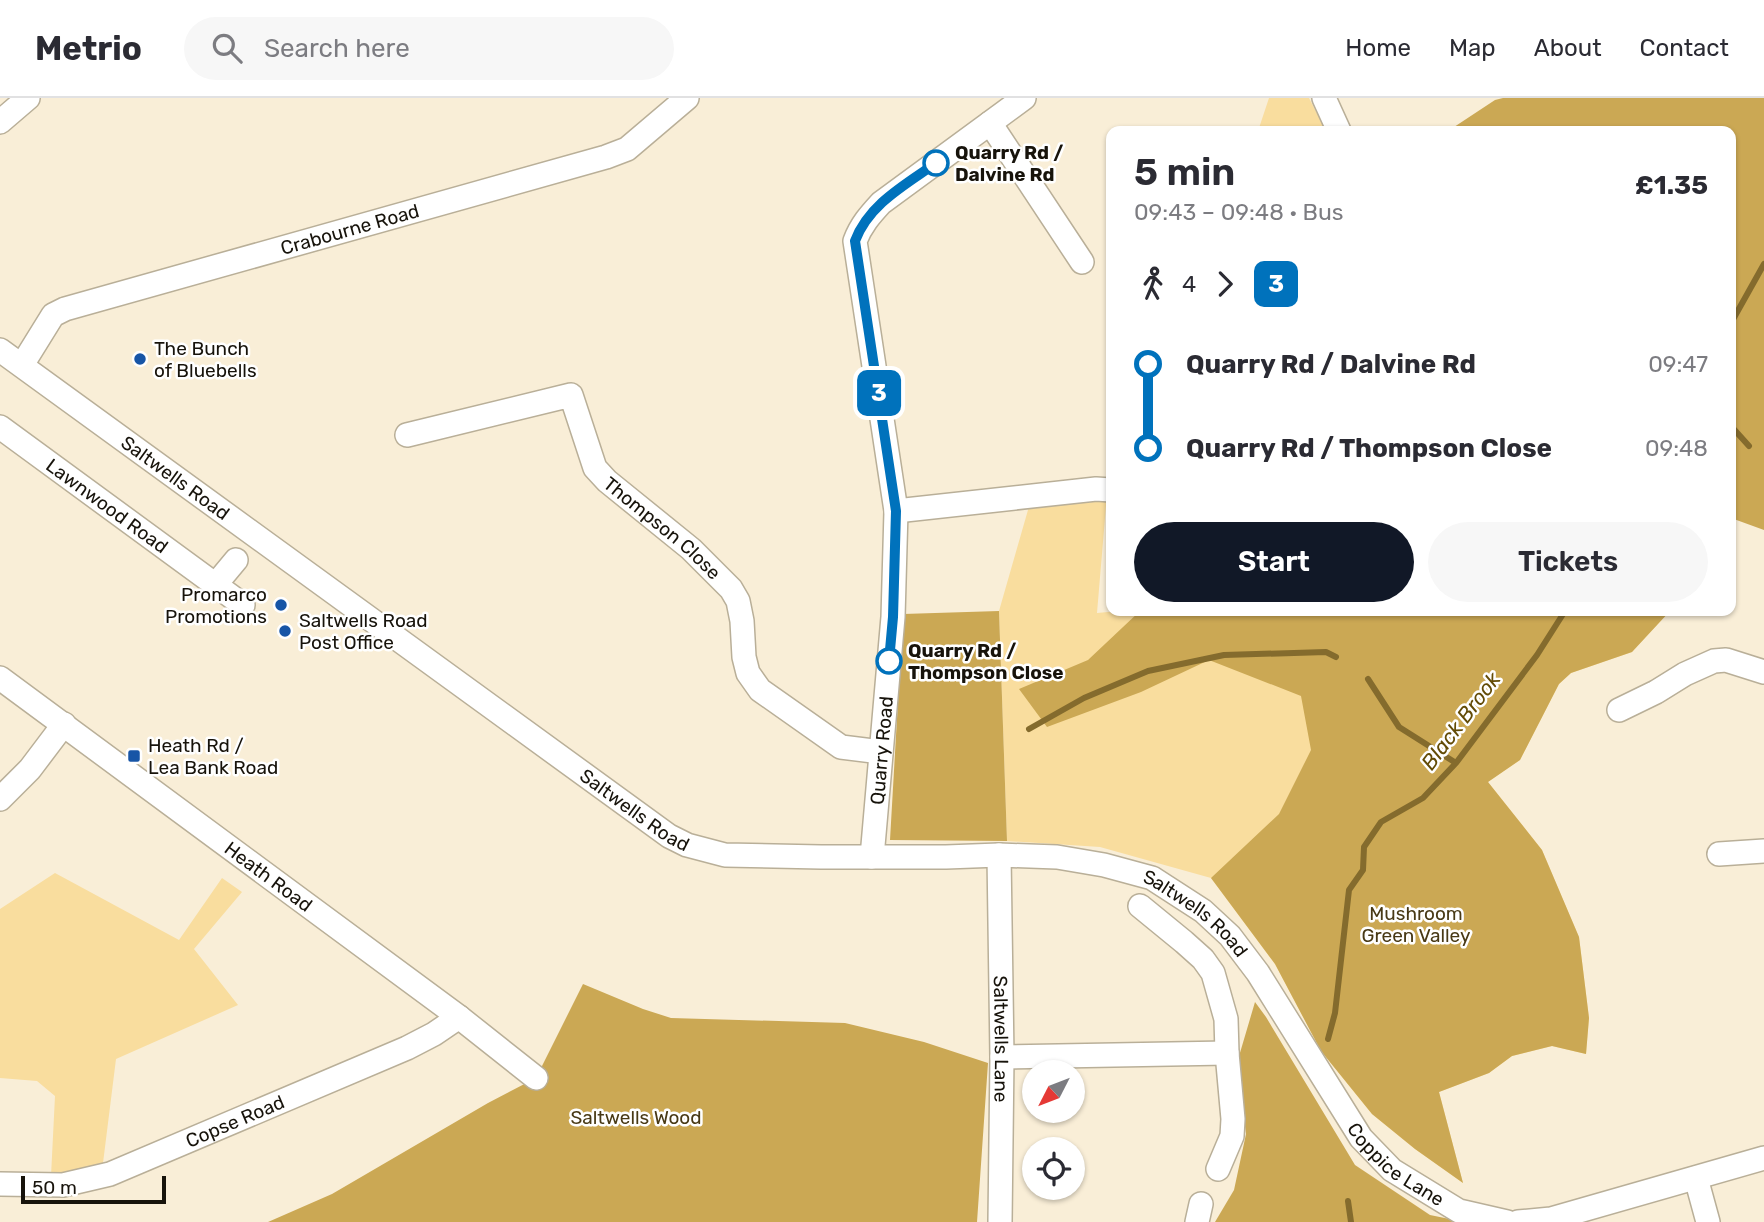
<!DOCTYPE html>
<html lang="en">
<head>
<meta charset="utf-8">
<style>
	:root { --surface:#fff; --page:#f7f7f7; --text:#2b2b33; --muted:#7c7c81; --line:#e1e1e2; --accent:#111827 }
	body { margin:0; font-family:Rubik,sans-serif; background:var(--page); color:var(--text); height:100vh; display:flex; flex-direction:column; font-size:26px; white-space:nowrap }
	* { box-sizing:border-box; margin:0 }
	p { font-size:23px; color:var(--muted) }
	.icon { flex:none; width:38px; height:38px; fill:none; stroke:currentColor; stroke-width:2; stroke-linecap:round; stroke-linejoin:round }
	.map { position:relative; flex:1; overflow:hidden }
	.drawer { position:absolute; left:1106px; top:28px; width:630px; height:490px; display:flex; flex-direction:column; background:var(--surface); border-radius:14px; box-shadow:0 2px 5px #0004 }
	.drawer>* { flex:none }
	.badge { padding:0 14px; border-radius:10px; font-size:24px; line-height:46px }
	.needle { width:46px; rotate:228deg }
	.fabs { position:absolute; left:1022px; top:962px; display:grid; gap:14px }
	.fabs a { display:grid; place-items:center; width:63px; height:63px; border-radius:50%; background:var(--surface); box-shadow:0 2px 5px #0004; font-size:35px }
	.scale { position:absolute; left:21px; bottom:18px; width:145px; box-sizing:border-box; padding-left:7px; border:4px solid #17130b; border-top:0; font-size:19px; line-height:24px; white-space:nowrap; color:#17130b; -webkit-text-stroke:5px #fff; paint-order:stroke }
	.map>.badge { position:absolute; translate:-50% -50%; box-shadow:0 0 0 4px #fff }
	.legs { display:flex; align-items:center; gap:10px; height:77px; padding:0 28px; font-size:23px }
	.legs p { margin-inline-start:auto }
	.head { display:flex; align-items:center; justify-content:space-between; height:119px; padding:0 28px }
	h1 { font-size:38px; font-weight:600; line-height:52px }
	.action { display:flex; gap:14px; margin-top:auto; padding:14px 28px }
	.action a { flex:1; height:80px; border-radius:42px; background:var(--accent); color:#fff; font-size:28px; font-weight:600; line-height:80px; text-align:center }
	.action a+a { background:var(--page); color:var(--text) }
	ul { padding:0 28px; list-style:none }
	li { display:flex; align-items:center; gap:24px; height:84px; font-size:26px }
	li i { display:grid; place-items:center; width:10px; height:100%; margin:0 9px; background:currentColor }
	li i::after { content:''; width:18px; height:18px; margin:-9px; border:5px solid; border-radius:50%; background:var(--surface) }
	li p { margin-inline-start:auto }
	li:first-child i { background:linear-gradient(#0000 50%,currentColor 0) }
	li:last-child i { background:linear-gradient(currentColor 50%,#0000 0) }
	header { display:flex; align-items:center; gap:42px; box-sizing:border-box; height:98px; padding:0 35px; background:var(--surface); border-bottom:2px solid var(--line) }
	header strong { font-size:33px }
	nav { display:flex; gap:38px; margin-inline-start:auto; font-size:24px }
	.search { width:490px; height:63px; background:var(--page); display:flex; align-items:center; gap:18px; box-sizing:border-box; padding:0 24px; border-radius:38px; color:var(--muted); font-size:26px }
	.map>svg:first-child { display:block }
	.green { fill:#f9dd9e }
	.forest { fill:#cba854 }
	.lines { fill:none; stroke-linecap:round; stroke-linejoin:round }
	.stream { stroke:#846b2d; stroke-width:6 }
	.minor-casing { stroke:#b9af98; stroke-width:26 }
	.minor { stroke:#fff; stroke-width:23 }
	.line-1-casing { stroke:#fff; stroke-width:16 }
	.line-1 { stroke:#0072bc; stroke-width:10 }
	.stop-1-dot { fill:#fff; stroke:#0072bc; stroke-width:3.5 }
	.poi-dot { fill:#1755a6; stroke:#fff; stroke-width:2.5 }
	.labels { text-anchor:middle; stroke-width:5; stroke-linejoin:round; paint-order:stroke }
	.stop-label { font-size:19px; font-weight:bold; fill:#17130b; stroke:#fff; text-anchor:start }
	.street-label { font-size:19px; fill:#17130b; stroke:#fff }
	.poi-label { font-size:19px; fill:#17130b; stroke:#fff; text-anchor:start }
	.park-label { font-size:19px; fill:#483915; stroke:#fff }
	.water-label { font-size:21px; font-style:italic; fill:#634b06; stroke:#fff }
</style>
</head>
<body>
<header>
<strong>Metrio</strong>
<div class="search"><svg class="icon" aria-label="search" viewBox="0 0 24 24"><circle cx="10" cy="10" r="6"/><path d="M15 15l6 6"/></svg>Search here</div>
<nav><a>Home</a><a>Map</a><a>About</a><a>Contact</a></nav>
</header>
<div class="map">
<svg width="1764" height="1124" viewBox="0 0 1764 1124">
	<rect width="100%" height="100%" fill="#f9eed7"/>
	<path class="green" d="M1269 0H1309L1326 33H1258Z
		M1107 396 1097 515 1119 513H1318L1369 517 1374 513H1670L1632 554 1571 575 1559 586 1520 662 1488 684 1542 752 1579 839 1589 920 1586 956 1552 948 1512 958 1489 975 1439 994 1463 1085 1415 1051 1372 1016 1321 953 1275 866 1211 780 1100 749 1007 743 999 513 1030 405Z
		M55 775 179 842 222 780 242 794 194 851 238 907 116 961 103 1065 80 1075 51 1078 55 998 37 983 0 980V811Z"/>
	<path class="forest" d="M1503 0H1764V432L1731 420V33H1448L1495 2Z
		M999 513 1007 743 890 742 903 516Z
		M1140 513H1318L1369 517 1374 513H1670L1632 554 1571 575 1559 586 1520 662 1488 684 1542 752 1579 839 1589 920 1586 956 1552 948 1512 958 1489 975 1439 994 1463 1085 1415 1051 1372 1016 1321 953 1275 866 1211 780 1279 716 1311 652 1301 598 1209 562 1141 594 1047 629 1019 591 1088 562Z
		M583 886 643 911 671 920 845 925 924 944 988 965 977 1124H268L332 1096 488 1005 536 980Z
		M1255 904 1266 919 1355 1067 1430 1117 1464 1124H1215L1234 1092 1246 1036 1237 965Z"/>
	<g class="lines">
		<path class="stream" d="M1731 225 1764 166
			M1731 328 1749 348
			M1368 581 1399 629 1456 665
			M1029 631 1084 600 1148 573 1224 557 1326 554 1336 559
			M1328 941 1335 915 1349 792 1363 772 1364 749 1381 724 1423 700 1456 665 1537 557 1565 513
			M1348 1103 1351 1124"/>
		<defs>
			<g id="minor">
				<path d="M1324 0 1339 33"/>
				<path d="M0 24 28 0"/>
				<path d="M990 25 1082 164"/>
				<path id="s1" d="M0 252 669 738 687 747 725 757 821 759H946L999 757 1057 759 1104 767 1152 780 1203 813 1230 838 1258 875 1361 1040 1392 1072 1459 1113 1507 1124"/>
				<path id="s2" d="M22 267 53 217 65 211 606 59 627 51 687 0"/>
				<path id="s3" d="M0 329 243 507"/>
				<path id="s4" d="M407 337 571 297 595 370 607 383 691 451 731 491 738 503 742 523 744 559 748 575 760 592 841 649 881 654"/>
				<path d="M896 413 1096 391 1111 392"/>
				<path d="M216 486 236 462"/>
				<path id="s5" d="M0 580 459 919 536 980"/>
				<path d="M1619 612 1656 594 1685 576 1714 563 1726 562 1764 574"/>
				<path d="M0 701 30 671 64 626"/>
				<path d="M1719 756 1764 753"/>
				<path id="s6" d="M999 757 1002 959 1000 1124"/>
				<path id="s7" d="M872 759 893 519 896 413 855 143C861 127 870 117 881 105L1024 0"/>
				<path d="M1140 808 1184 844 1203 861 1213 875 1226 921 1227 955 1233 1021 1232 1038 1218 1071"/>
				<path d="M1002 959 1227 955"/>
				<path d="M1696 1080 1708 1124"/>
				<path id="s8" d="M0 1086 63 1087 110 1076 407 950 434 936 459 919"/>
				<path d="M1197 1124 1201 1106"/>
				<path d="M1518 1124 1551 1121 1764 1060"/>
			</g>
		</defs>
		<use href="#minor" class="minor-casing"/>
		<use href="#minor" class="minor"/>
	</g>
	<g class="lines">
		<defs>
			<path id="line-1" d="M889 563 893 519 896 413 855 143C869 106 905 87 936 65"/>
		</defs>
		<use href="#line-1" class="line-1-casing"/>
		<use href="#line-1" class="line-1"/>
	</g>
	<g class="stop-1-dot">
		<circle cx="936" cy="65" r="12"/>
		<circle cx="889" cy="563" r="12"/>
	</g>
	<g class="poi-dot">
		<circle cx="140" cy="261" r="7"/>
		<circle cx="281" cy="507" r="7"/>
		<circle cx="285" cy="533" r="7"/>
		<rect x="127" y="651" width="14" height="14" rx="3.5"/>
	</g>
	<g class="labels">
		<g class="stop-label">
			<text x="955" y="61">Quarry Rd /<tspan x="955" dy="22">Dalvine Rd</tspan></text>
			<text x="908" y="559">Quarry Rd /<tspan x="908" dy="22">Thompson Close</tspan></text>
		</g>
		<g class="street-label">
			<text dy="7" stroke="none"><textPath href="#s2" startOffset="368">Crabourne Road</textPath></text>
			<text dy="7" stroke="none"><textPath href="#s1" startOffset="217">Saltwells Road</textPath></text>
			<text dy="7" stroke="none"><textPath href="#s3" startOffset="133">Lawnwood Road</textPath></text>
			<text dy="7" stroke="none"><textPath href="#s4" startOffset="336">Thompson Close</textPath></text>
			<text dy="7" stroke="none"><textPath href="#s7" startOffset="107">Quarry Road</textPath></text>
			<text dy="7" stroke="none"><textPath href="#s1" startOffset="784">Saltwells Road</textPath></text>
			<text dy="7" stroke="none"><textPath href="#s5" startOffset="334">Heath Road</textPath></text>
			<text dy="7" stroke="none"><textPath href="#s1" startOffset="1372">Saltwells Road</textPath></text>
			<text dy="7" stroke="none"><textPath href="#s6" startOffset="184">Saltwells Lane</textPath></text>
			<text dy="7" stroke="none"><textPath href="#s8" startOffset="247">Copse Road</textPath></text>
			<text dy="7" stroke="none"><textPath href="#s1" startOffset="1698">Coppice Lane</textPath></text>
		</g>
		<g class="poi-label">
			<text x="154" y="257">The Bunch<tspan x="154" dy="22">of Bluebells</tspan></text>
			<text x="267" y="503" text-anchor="end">Promarco<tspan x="267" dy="22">Promotions</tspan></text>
			<text x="299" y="529">Saltwells Road<tspan x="299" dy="22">Post Office</tspan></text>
			<text x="148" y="654">Heath Rd /<tspan x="148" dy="22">Lea Bank Road</tspan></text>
		</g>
		<g class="park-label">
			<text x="1416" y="822">Mushroom<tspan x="1416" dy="22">Green Valley</tspan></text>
			<text x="636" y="1026">Saltwells Wood</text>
		</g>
		<g class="water-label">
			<text transform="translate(1461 623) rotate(-53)" y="7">Black Brook</text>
		</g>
	</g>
</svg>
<div class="fabs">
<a><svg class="needle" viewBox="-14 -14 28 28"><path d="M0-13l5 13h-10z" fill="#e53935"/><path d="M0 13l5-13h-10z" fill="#7c7c81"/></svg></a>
<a><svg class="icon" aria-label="locate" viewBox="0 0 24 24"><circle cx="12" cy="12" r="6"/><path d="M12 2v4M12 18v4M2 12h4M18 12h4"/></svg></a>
</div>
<div class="scale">50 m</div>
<b class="badge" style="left:879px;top:295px;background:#0072bc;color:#fff">3</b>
<section class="drawer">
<div class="head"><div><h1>5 min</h1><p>09:43 – 09:48 · Bus</p></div><b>£1.35</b></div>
<div class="legs"><svg class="icon" aria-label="walk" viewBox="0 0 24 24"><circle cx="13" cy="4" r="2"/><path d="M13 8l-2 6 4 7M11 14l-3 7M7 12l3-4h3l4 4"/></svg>4<svg class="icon" aria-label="forward" viewBox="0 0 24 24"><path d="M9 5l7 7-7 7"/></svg><b class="badge" style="background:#0072bc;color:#fff">3</b></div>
<ul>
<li><i style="color:#0072bc"></i><b>Quarry Rd / Dalvine Rd</b><p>09:47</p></li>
<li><i style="color:#0072bc"></i><b>Quarry Rd / Thompson Close</b><p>09:48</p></li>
</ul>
<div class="action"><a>Start</a><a>Tickets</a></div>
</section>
</div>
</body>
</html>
